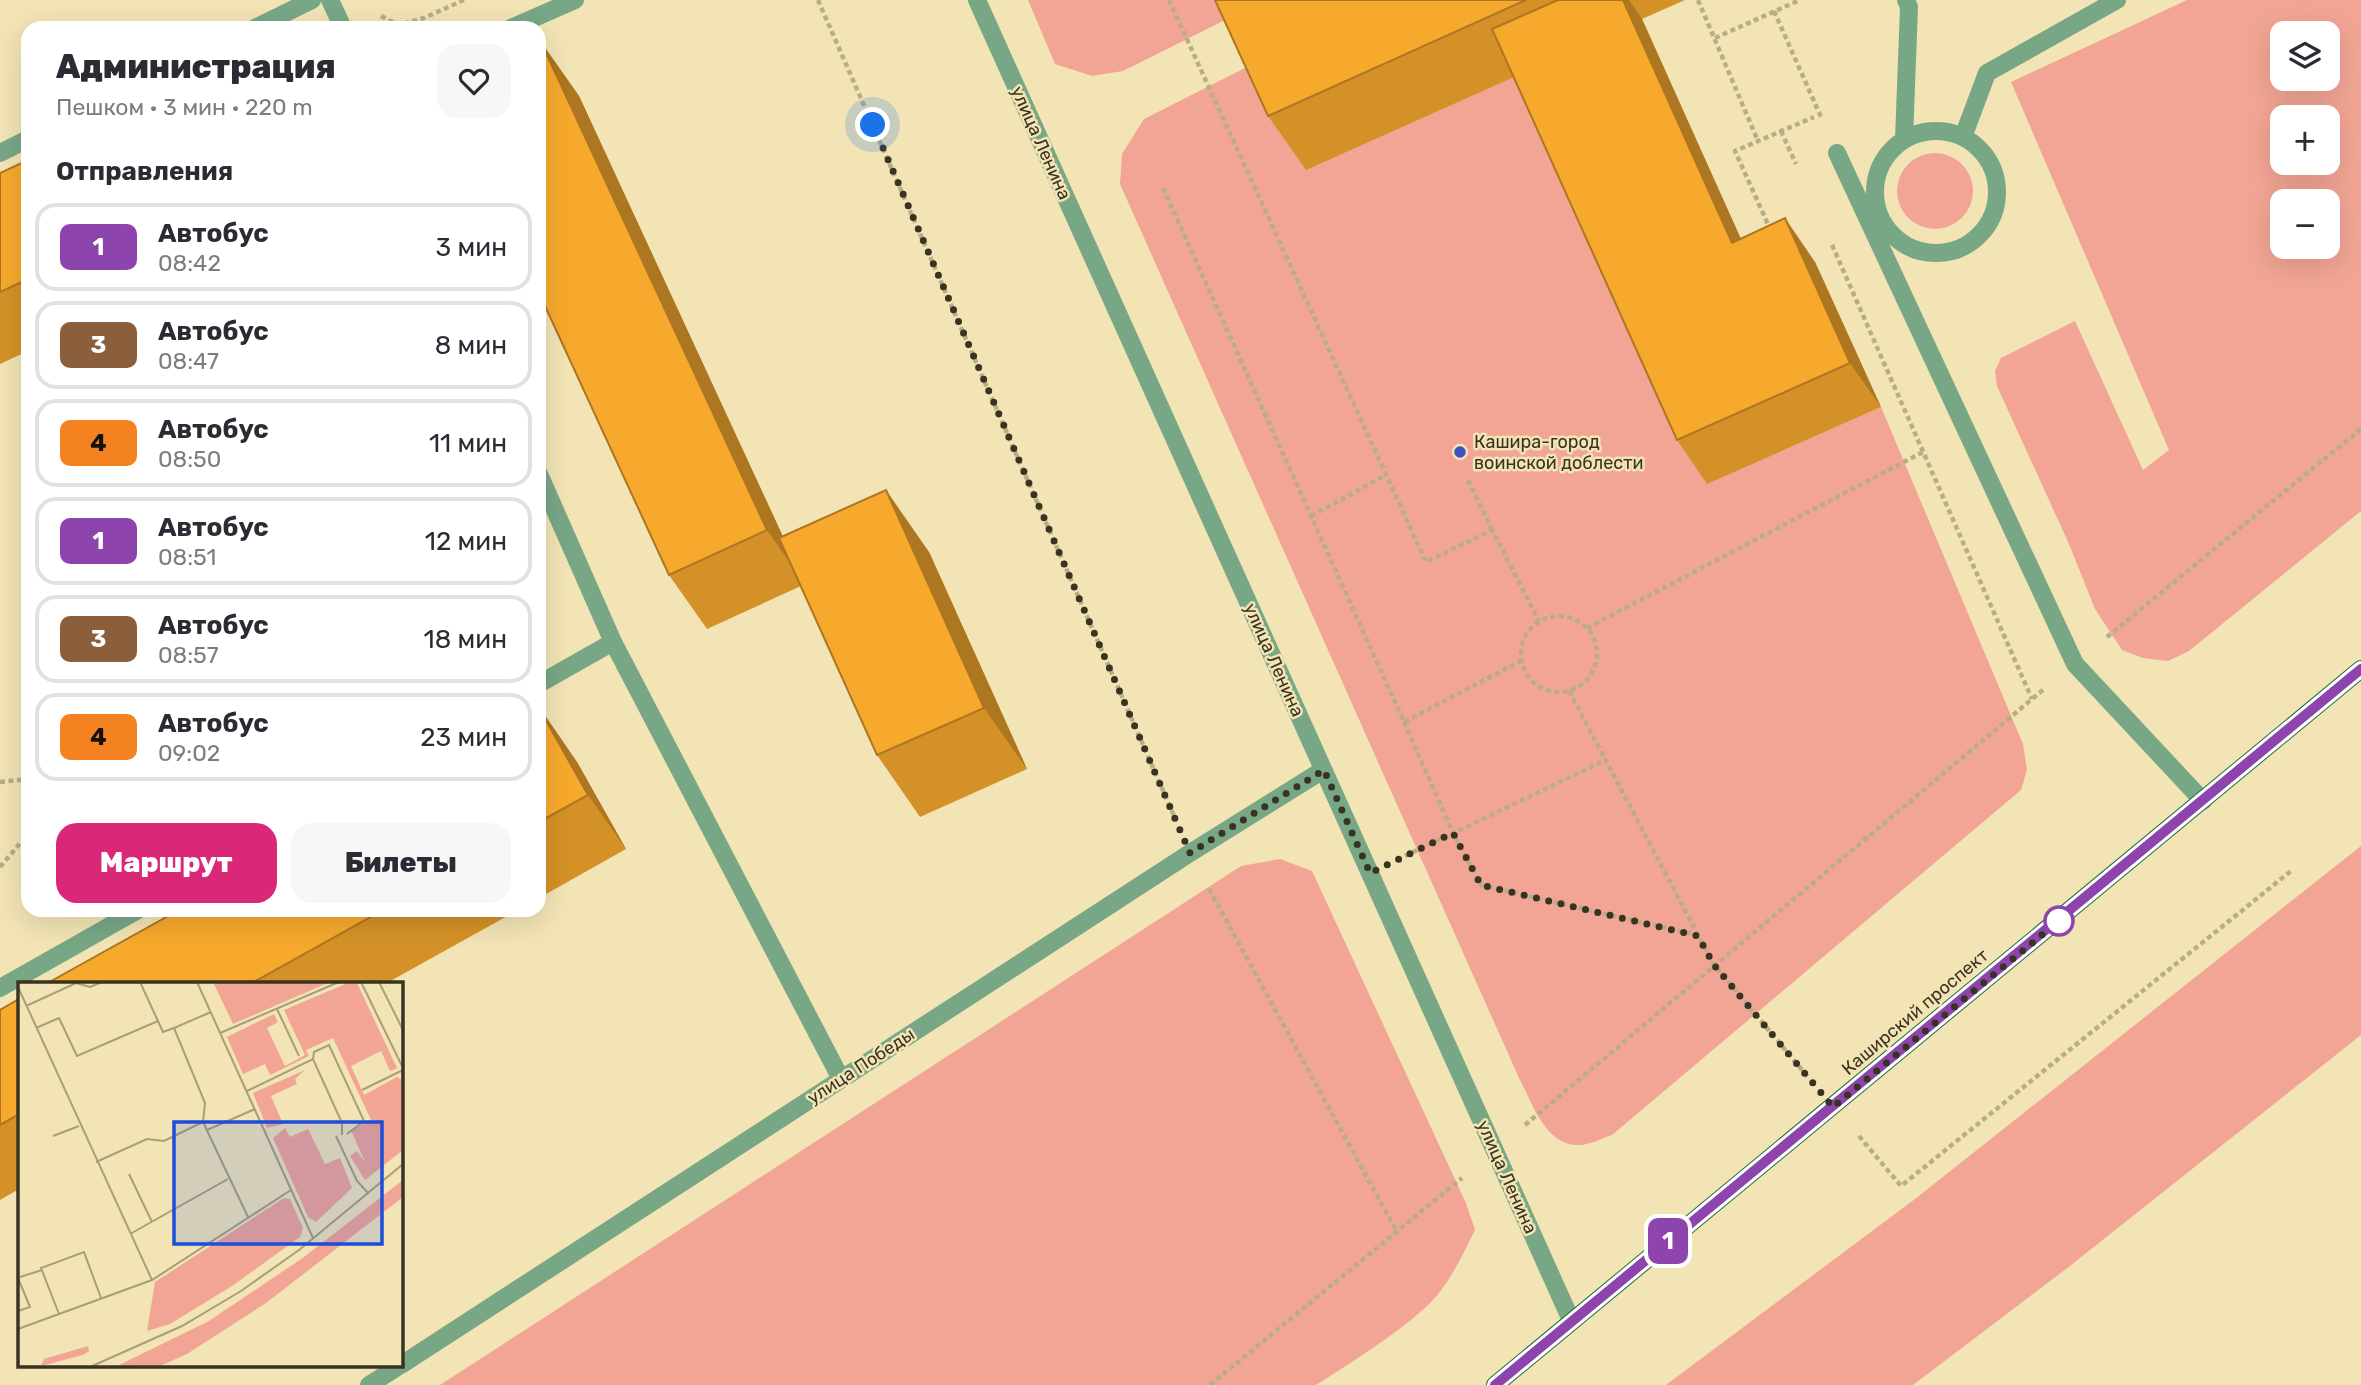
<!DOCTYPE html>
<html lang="ru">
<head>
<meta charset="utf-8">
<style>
	:root { --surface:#fff; --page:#f7f7f7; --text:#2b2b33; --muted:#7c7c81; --line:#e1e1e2; --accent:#db2777 }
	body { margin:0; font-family:Rubik,sans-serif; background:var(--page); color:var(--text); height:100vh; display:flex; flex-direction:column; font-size:26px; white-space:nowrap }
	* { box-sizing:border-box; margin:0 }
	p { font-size:23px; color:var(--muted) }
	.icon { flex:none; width:38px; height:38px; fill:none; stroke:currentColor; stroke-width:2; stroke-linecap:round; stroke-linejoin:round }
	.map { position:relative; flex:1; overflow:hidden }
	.drawer { position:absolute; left:21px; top:21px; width:525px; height:896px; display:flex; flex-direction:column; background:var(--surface); border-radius:21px; box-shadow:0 7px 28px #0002 }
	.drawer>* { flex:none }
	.badge { padding:0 14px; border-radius:10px; font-size:24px; line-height:46px }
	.buttons { position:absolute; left:2270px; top:21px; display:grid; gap:14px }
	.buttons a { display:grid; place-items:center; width:70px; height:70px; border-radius:14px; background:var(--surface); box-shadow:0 7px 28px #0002; font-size:35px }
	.you { position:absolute; width:35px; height:35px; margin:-18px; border:5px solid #fff; border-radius:50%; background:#1a73e8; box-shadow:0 0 0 10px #1a73e833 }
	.map>.badge { position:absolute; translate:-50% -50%; box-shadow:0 0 0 4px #fff }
	h2 { padding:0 35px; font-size:26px; line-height:63px }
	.round { display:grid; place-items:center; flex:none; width:74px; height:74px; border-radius:21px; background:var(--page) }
	.overview { display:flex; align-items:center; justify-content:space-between; height:119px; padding:0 35px }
	h1 { font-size:33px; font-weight:800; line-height:52px }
	.button { display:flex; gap:14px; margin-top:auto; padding:14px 35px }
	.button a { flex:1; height:80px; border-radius:21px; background:var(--accent); color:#fff; font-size:28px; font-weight:800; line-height:80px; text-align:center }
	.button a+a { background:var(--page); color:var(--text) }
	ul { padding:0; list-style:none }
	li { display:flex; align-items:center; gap:21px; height:88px; margin:0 14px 10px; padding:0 21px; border:4px solid var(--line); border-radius:21px }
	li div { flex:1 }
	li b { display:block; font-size:26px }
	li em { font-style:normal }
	li .badge { min-width:77px; font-weight:700; text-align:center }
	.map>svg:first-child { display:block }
	.green { fill:#f2a594; fill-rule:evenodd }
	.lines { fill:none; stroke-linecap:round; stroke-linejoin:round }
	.path { stroke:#b8ad87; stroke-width:4.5; stroke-dasharray:5 3.5; stroke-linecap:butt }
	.lane { stroke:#78a786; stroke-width:18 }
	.street { stroke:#78a786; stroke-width:18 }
	.primary { stroke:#206e3f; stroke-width:18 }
	.wall { fill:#d49127 }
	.shaded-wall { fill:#ad7620 }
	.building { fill:#f7a92d; stroke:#ad7620; stroke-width:2 }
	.line-casing { stroke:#fff; stroke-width:16 }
	.line { stroke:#8e44ad; stroke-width:10 }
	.walk { stroke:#393422; stroke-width:7; stroke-dasharray:0 12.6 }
	.poi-dot { fill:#414dc1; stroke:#f2e4b5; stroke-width:2.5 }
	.stop-dot { fill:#fff; stroke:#8e44ad; stroke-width:3.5 }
	.labels { text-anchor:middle; stroke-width:5; stroke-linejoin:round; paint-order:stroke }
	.street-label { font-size:18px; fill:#393422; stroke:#f2e4b5 }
	.poi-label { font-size:18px; fill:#393422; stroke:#f2e4b5; text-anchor:start }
	.inset-road { fill:none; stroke:#a89e7a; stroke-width:2 }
	.view { fill:#1d4ed8; fill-opacity:0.15; stroke:#1d4ed8; stroke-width:3.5 }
	.inset-edge { fill:none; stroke:#393422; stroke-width:3.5 }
</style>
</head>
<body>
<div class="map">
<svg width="2361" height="1385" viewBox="0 0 2361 1385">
	<rect width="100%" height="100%" fill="#f2e4b5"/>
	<path class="green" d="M1028 0H1228L1235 15 1123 71 1092 76 1055 64Z
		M2187 0H2361V511L2189 651 2168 661 2143 658 2122 650 2095 609 2069 544 1997 386 1995 371 2001 358 2075 321 2143 470 2169 450 2011 82ZM2282 33H2328V79H2282ZM2282 117H2328V163H2282ZM2282 201H2328V247H2282Z
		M1257 62 1522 73 1707 483 1881 407 2023 744 2027 770 2021 790 1612 1135C1602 1138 1590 1145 1579 1145 1545 1146 1532 1102 1519 1078L1120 184 1122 154 1144 119Z
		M1897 191a38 38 0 1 1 76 0a38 38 0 1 1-76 0Z
		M2361 846V1035L2066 1269 1913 1385H1666L1915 1199Z
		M1280 859 1312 871 1466 1203 1475 1230C1462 1256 1448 1287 1426 1307 1393 1337 1353 1361 1316 1385H440L1241 866Z"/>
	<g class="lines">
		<path class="path" d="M818 0 1175 818
			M1169 0 1426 562 1492 530 1539 621
			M1698 0 1758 141
			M1774 11 1821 117
			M381 16 398 25 424 18 464 0
			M1715 38 1800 0
			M1781 131 1796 164
			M1163 188 1404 722 1521 661
			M1771 231 1735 151 1814 117
			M1832 245 2032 699
			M1468 480 1492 530
			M1311 516 1386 475
			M1521 654a38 38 0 1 1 76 0a38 38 0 1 1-76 0Z
			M1587 628 1923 452
			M2107 637 2361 429
			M1569 691 1714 965 1808 1077
			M1404 722 1453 833 1481 885 1697 935
			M0 782 28 779
			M1405 856 1606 760
			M0 867 28 834
			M1209 889 1397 1232
			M1525 1125 2044 689
			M1859 1136 1901 1186 2291 871
			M1210 1385 1462 1178"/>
		<path class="lane" d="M330 0 343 28
			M255 28 312 0
			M511 28 575 0
			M1875 192a61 61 0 1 1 122 0a61 61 0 1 1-122 0Z
			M1963 137 1987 73 2117 0
			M1904 139 1909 7 1906 0
			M0 153 28 139
			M1837 153 2075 664 2203 801
			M539 474 613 642 841 1079
			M539 684 613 642
			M0 988 138 910"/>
		<path class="street" d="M977 0 1571 1320
			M401 1365 1190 853 1323 770
			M369 1385 399 1366"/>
		<path class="primary" d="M1495 1385 2361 669"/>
	</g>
	<path class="wall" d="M1215 0H1685L1642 19 1741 239 1815 262 1881 407 1707 484 1677 440 1514 77 1306 170 1268 116Z
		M541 42 579 96 783 537 929 552 1027 769 920 817 877 755 801 586 707 629 669 575Z
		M28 160V351L0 364V173Z
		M539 708 577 762 626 849 539 898Z
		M179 910H518L385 984H46Z
		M19 999V1189L0 1200V1010Z"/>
	<path class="shaded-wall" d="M1623 0H1629L1642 19 1762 286 1732 243Z
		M541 42 579 96 805 584 767 530Z
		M1785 218 1815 262 1881 407 1850 363Z
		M886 490 929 552 1027 769 984 708Z
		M540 708 577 762 626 849 588 795Z"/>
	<path class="building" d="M1215 0H1526L1268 116Z
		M1558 0H1623L1732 243 1785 218 1850 363 1677 440 1492 29Z
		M541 42 767 530 669 575 539 293V43Z
		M28 160V279L0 292V173Z
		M886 490 984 708 877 755 779 538Z
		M539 708 588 795 539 822Z
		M179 910H383L250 984H46Z
		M19 999V1114L0 1125V1010Z"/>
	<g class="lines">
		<defs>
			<path id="line" d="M1495 1385 2361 669"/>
		</defs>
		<use href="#line" class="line-casing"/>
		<use href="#line" class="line"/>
		<path class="walk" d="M873 125 1190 853 1324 770 1370 873 1453 833 1481 885 1698 936 1714 965 1833 1107 2066 915 2059 921"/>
	</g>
	<circle class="poi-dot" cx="1460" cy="452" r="7"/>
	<circle class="stop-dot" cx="2059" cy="921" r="14"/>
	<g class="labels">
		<g class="street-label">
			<text transform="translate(1041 143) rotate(66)" y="6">улица Ленина</text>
			<text transform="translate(1274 660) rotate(66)" y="6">улица Ленина</text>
			<text transform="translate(1915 1012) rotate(-40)" y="6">Каширский проспект</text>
			<text transform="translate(861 1066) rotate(-33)" y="6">улица Победы</text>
			<text transform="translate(1507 1177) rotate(66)" y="6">улица Ленина</text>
		</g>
		<g class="poi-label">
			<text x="1474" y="448">Кашира-город<tspan x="1474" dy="21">воинской доблести</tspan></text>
		</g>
	</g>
	<g transform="translate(18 982)">
		<rect width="385" height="385" fill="#f2e4b5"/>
		<path d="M195 0H312L215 42ZM332 0 339 1 379 86 372 89 363 69 333 84 346 113 379 95 385 98V168L347 198 332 174 339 169 347 180 333 148 353 138 315 56 288 68 291 74 252 93 247 82 225 92 209 55 256 32 260 40 249 46 267 84 287 73 266 28ZM287 88 277 97 279 102 253 114 265 142 249 146 235 111ZM267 146 272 155 290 147 307 182 322 176 334 206 298 240 290 235 255 156ZM385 198V215L248 321 169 372 140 385H97L191 339 286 275ZM266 216 272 217 285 246 282 255 214 304 152 342 129 349 137 300ZM70 364 71 369 65 373 23 384 26 377Z" fill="#f2a594"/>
		<path class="inset-road" d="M122 0 145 50 156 46M179 0 295 256M343 0 385 86M361 0 385 48M0 5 134 298M8 24 58 1 72 5 84 0M259 27 281 74M193 30 156 46 187 121 185 140 230 235M18 46 41 36 59 74 140 39M202 51 321 0M295 77 296 70 311 63 346 139 329 152M344 108 385 88M229 109 295 77 324 141V153M189 148 237 127M35 154 61 144M318 154 339 199 350 211M78 180 129 157 146 159 185 140M111 192 134 240M112 252 210 197M2 295 24 288M0 296 12 325 0 329M41 332 23 286 66 270 83 316M0 347 134 298 273 208M72 385 164 344 223 309 281 268 385 182"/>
		<path class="view" d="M156 140H364V262H156Z"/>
		<rect width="385" height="385" class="inset-edge"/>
	</g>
</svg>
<div class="buttons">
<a><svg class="icon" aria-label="layers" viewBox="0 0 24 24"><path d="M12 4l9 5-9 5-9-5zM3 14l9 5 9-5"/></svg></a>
<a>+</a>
<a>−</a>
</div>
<div class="you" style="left:873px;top:125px"></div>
<b class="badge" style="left:1668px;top:1241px;background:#8e44ad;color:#fff">1</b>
<section class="drawer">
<div class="overview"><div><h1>Администрация</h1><p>Пешком · 3 мин · 220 m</p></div><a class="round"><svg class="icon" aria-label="heart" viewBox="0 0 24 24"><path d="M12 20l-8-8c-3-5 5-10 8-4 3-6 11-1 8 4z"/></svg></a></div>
<h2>Отправления</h2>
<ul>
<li><span class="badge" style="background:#8e44ad;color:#fff">1</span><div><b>Автобус</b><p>08:42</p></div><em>3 мин</em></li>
<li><span class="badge" style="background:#8b5e3c;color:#fff">3</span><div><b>Автобус</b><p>08:47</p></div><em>8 мин</em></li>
<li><span class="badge" style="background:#f58220;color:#111">4</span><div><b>Автобус</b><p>08:50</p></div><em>11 мин</em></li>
<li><span class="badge" style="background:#8e44ad;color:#fff">1</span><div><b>Автобус</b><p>08:51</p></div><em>12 мин</em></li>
<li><span class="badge" style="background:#8b5e3c;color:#fff">3</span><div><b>Автобус</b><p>08:57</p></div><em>18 мин</em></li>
<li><span class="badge" style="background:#f58220;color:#111">4</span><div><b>Автобус</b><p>09:02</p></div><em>23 мин</em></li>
</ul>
<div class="button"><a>Маршрут</a><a>Билеты</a></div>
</section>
</div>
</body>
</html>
